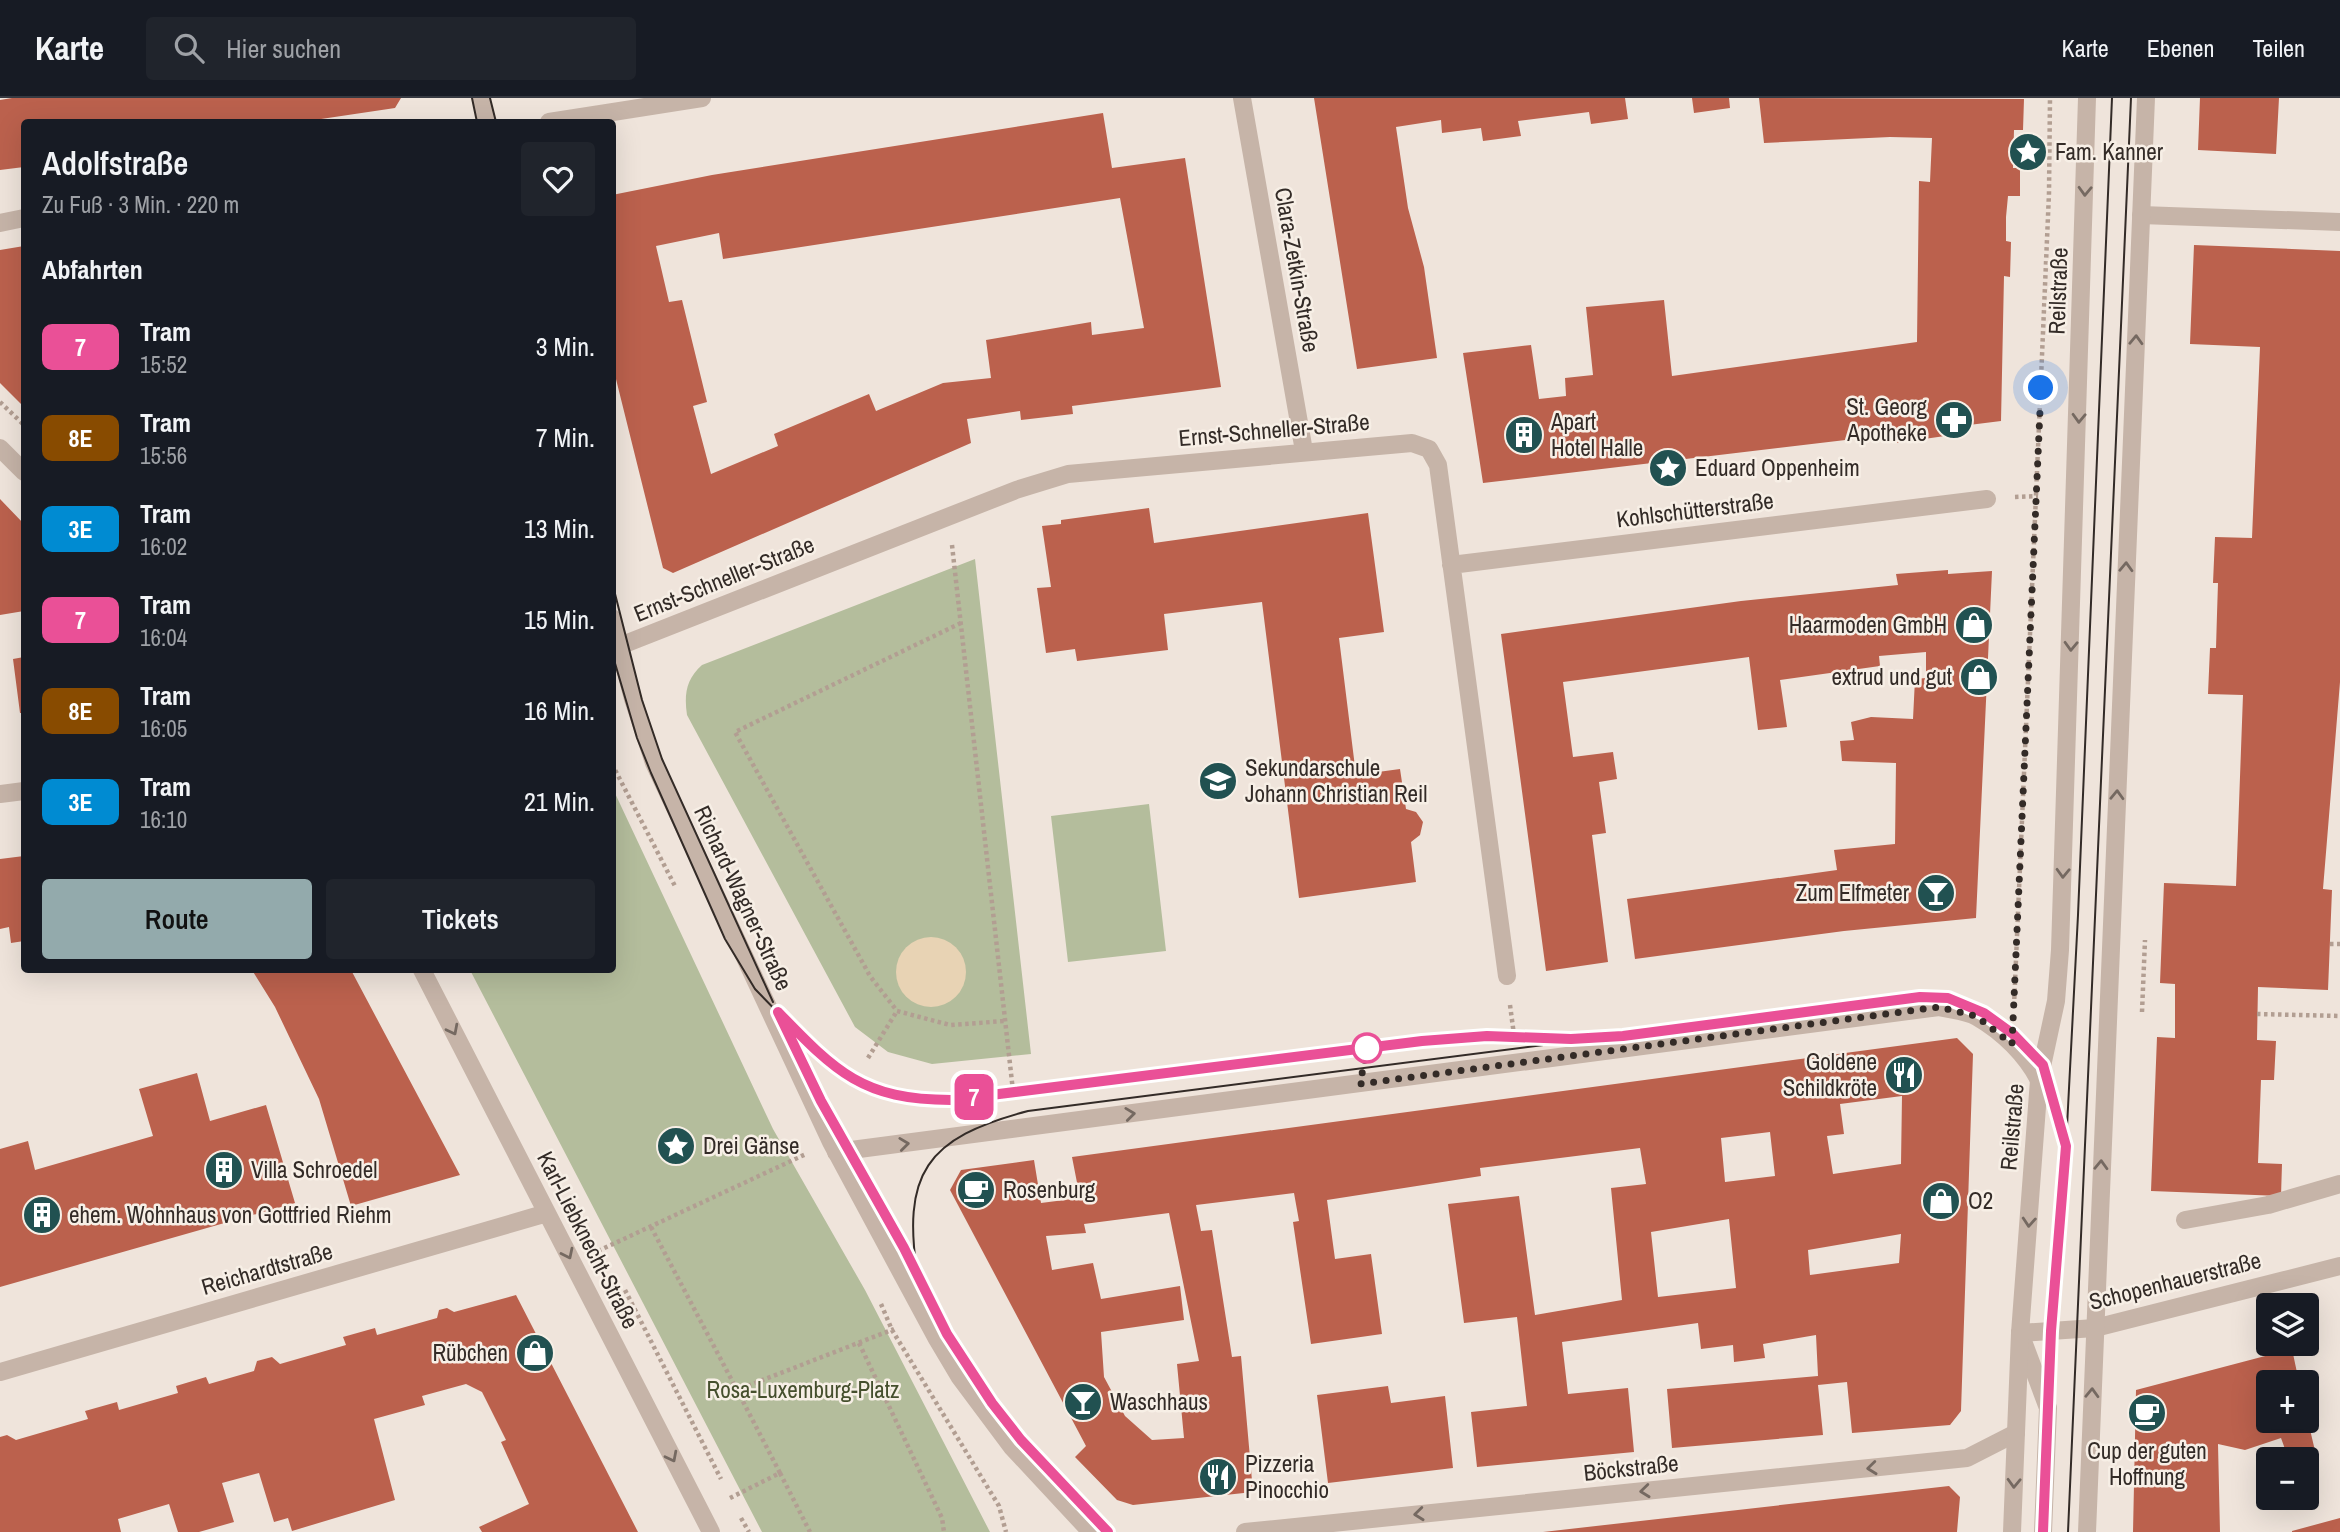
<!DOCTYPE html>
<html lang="de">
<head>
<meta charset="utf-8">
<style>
	:root { --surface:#171b24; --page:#20242c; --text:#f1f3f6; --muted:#9ea1a6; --line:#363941; --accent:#93aaac }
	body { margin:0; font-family:"Archivo Narrow",sans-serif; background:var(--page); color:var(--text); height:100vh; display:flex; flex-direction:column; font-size:26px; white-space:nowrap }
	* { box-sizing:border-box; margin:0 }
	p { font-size:23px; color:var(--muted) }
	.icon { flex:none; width:38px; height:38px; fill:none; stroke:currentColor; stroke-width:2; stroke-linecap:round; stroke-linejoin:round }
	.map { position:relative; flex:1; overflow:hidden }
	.sheet { position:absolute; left:21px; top:21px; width:595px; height:854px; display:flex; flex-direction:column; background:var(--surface); border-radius:7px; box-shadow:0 7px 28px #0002 }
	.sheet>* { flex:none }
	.badge { padding:0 14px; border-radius:10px; font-size:24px; line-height:46px }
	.fabs { position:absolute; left:2256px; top:1195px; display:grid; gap:14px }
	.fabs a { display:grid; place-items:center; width:63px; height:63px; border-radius:7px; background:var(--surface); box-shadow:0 7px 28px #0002; font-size:35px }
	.you { position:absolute; width:35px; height:35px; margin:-18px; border:5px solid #fff; border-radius:50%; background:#1a73e8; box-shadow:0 0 0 10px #1a73e833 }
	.map>.badge { position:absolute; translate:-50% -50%; box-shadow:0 0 0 4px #fff }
	h2 { padding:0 21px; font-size:26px; line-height:63px }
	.round { display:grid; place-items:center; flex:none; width:74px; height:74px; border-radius:7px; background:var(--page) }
	.summary { display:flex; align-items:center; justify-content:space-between; height:119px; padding:0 21px }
	h1 { font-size:33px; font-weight:600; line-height:52px }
	.primary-button { display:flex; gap:14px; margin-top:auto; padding:14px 21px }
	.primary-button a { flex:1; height:80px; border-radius:7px; background:var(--accent); color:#111; font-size:28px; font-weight:600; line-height:80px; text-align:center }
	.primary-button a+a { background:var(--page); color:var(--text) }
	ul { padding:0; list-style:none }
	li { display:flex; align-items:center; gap:21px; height:91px; padding:0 21px }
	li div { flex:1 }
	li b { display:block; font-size:26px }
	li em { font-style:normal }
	li .badge { min-width:77px; font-weight:700; text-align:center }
	header { display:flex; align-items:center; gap:42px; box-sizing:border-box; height:98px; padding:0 35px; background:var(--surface); border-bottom:2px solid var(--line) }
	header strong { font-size:33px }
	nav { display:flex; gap:38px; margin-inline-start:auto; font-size:24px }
	.search { width:490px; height:63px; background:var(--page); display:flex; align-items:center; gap:18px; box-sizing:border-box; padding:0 24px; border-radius:7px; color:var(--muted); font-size:26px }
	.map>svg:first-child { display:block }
	.green { fill:#b4bd9c }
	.sand { fill:#e8d3b4 }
	.building { fill:#bb614d; fill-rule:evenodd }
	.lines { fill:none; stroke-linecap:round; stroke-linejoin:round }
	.path { stroke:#b29e92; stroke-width:4.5; stroke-dasharray:3.5 3.5; stroke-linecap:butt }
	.service { stroke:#c6b4a8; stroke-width:18 }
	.minor { stroke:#c6b4a8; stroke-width:18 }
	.tertiary { stroke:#c6b4a8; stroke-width:18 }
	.tram { stroke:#332b27; stroke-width:2 }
	.oneway { stroke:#756961 }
	.line-casing { stroke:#fff; stroke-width:16 }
	.line { stroke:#ea5097; stroke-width:10 }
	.walk { stroke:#332b27; stroke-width:7; stroke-dasharray:0 12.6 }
	.stop-dot { fill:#fff; stroke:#ea5097; stroke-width:3.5 }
	.labels { text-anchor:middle; stroke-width:5; stroke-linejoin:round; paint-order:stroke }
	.poi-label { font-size:23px; fill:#332b27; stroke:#f7efe6; text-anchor:start }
	.street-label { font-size:23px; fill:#332b27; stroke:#f7efe6 }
	.park-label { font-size:23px; fill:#454f2d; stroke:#f7efe6 }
</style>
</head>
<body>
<header>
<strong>Karte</strong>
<div class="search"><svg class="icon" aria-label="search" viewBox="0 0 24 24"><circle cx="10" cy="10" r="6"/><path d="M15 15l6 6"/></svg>Hier suchen</div>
<nav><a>Karte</a><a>Ebenen</a><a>Teilen</a></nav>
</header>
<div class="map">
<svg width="2340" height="1434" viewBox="0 0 2340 1434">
	<rect width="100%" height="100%" fill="#efe4db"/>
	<path class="green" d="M975 461 1031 956 932 966 888 954 855 929 687 617C684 597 686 581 702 567Z
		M613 691 773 1031 865 1192 990 1434H762L470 872H612Z
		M1149 706 1166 853 1068 864 1051 718Z"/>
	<path class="sand" d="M896 874a35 35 0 1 1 70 0a35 35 0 1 1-70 0Z"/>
	<path class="building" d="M12 0H401L395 10 301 24H24V69L0 72V2Z
		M1314 0H1625L1628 21 1591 26 1589 14 1518 23 1521 38 1483 43 1481 30 1442 35 1441 22 1396 29 1408 110 1424 169 1437 260 1357 271Z
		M1692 0H1729L1730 10 1694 15Z
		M1759 0 2024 1 2023 32H2014L2013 70H2020V98H2008L2006 119V143L2011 144 2010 179 2004 178 2001 323 1945 330V338L1896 345V336L1483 385 1463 255 1531 247 1539 301 1566 298 1565 280 1593 277 1586 209 1664 202 1672 278 1917 244 1919 83 1930 84 1932 40 1890 39 1764 45Z
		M2200 0H2279L2276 56 2198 52Z
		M1103 15 1112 70 1185 60 1221 289 1072 308 1073 316 1021 322 1020 313 967 321 971 345 673 475 663 470 612 265V97L712 77ZM1120 100 1144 230 1092 237 1091 224 986 242 991 280 943 285 876 313 869 296 774 336 778 348 711 376 693 308 707 304 682 202 669 204 656 148 719 135 723 161Z
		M2194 147 2340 153V584L2323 791 2332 792 2328 892 2258 889 2257 942 2276 943 2274 982H2261L2258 1065 2282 1066 2281 1098 2151 1093 2157 939 2175 940V886L2160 885 2164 785 2236 788 2243 597 2208 596 2210 550H2216L2217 516 2218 485H2213L2215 439 2252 440 2260 249 2190 246Z
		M24 148V309L0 285V152Z
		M0 401 24 426V513L0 517Z
		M1149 410 1154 445 1368 415 1384 534 1339 540 1356 677 1400 671 1406 711 1416 714 1423 724 1420 737 1411 744 1416 784 1299 800 1262 504 1164 516 1168 552 1077 563 1075 551 1046 555 1037 490 1051 489 1042 428 1061 426V422Z
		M1948 472V476L1992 473 1976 820 1844 833 1635 861 1627 801 1837 772 1834 752 1895 746 1896 665 1842 663 1840 643 1854 642 1851 624 1871 619 1913 621 1915 581 1926 580V554L1879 558 1880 568 1780 582 1787 629 1758 632 1749 559 1563 584 1573 659 1613 654 1617 681 1599 684 1606 735 1592 737 1608 864 1546 873 1501 536 1741 503 1898 487 1896 476Z
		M24 559V615H20L13 561Z
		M24 758V843L11 845 9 829 0 831V761Z
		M252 872H351L460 1077 351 1108 319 1001 275 909Z
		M1957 940 1973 956 1961 1313 1950 1327 1852 1335 1847 1284 1818 1287 1823 1337 1672 1350 1667 1291 1818 1278 1816 1237 1763 1246 1765 1260 1734 1264 1733 1247 1701 1251 1698 1225 1562 1244 1568 1296 1628 1290 1634 1354 1477 1369 1471 1314 1527 1308 1517 1219 1464 1225 1448 1106 1519 1098 1535 1217 1622 1202 1611 1090 1646 1086 1640 1050 1480 1070 1481 1078 1327 1102 1335 1161 1371 1156 1382 1236 1311 1246 1293 1124 1299 1123 1294 1095 1196 1107 1201 1133 1212 1132 1232 1259 1241 1258 1253 1394 1133 1407 1117 1402 1075 1359 1086 1348 950 1092 961 1072 1034 1062 1041 1105 1080 1100 1072 1059ZM1902 998 1901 1066 1833 1076 1827 1038 1844 1036 1840 1006ZM1770 1034 1775 1078 1725 1084 1721 1040ZM1169 1115 1199 1263 1177 1266 1184 1340 1152 1342 1125 1318 1104 1279 1101 1234 1184 1222 1180 1188 1101 1201 1093 1165 1052 1172 1046 1138 1086 1135 1084 1126ZM1729 1121 1736 1190 1658 1199 1651 1134ZM1901 1136 1899 1165 1810 1177 1808 1152Z
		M197 975 210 1023 266 1007 295 1105 0 1189V1051L28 1043 35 1072 153 1038 139 991Z
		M516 1197 638 1434H482L479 1429 529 1406 501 1344 506 1342 482 1294 466 1286 422 1298 425 1307 374 1321 395 1402 292 1433 288 1420 274 1424 259 1375 222 1385 234 1424 199 1434H178L169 1406 118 1421 121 1434H0V1339L7 1337 16 1342 88 1321 85 1313 117 1304 119 1312 178 1295 176 1288 206 1279 209 1286 254 1273 257 1263 272 1259 280 1266 346 1247 343 1239 375 1230 377 1237 437 1220 439 1212 447 1210 454 1214Z
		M2292 1251 2299 1284H2268V1323H2308L2316 1357 2289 1362 2281 1340 2245 1352 2218 1346 2220 1434H2133L2136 1292Z
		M1388 1288 1391 1305 1445 1298 1453 1370 1328 1385 1317 1297Z
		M1949 1388 1960 1399 1957 1434H1543Z
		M2340 1420V1434H2292V1433Z"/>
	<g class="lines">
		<path class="path" d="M0 304 24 327
			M2015 399 2038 398
			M952 447 1014 1002
			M961 525 735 634 870 878 897 913 950 927 1005 923
			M612 666 676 790
			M2330 846H2340
			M1510 907 1514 937
			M2014 908 2049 95 2050 0
			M2142 914 2145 842
			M2257 916 2340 918
			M868 960 897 913
			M651 1129 737 1292
			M598 1153 806 1056
			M625 1192 721 1381
			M881 1206 892 1232 999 1408 1006 1434
			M859 1245 942 1420 944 1434
			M780 1375 810 1434
			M730 1400 780 1375 737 1292 894 1231
			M741 1420 749 1434"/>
		<path class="service" d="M2141 117 2340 124
			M2185 1122 2268 1107 2340 1086
			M2020 1235 2048 1310 2043 1434"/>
		<path class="minor" d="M1242 0 1304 353
			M549 24 702 0
			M0 125 24 120
			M0 350 24 374
			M1451 467 1987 401
			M612 551 1016 392 1068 376 1412 345 1429 351 1438 367 1507 878
			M0 696 24 693
			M422 872 711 1434
			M836 1054 1939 909C1951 912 1967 913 1977 919 2003 934 2026 957 2039 982
			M2020 1235 2095 1230 2340 1168
			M0 1274 547 1115
			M1245 1434 1967 1360 2016 1335"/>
		<path class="tertiary" d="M481 0 487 24
			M612 520 633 601 654 665 831 1044 937 1241 959 1278 1012 1349 1091 1434
			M2012 1434 2020 1235 2039 982 2056 903 2060 852 2087 0
			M2087 1434 2146 0"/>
		<path class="tram" d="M472 0 477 24
			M490 0 496 24
			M612 484 642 602 662 661 773 904
			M612 555 637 640 651 675 725 841 755 891 819 957 860 986 903 1000 951 1002 1422 943 1487 938 1547 940
			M784 926C820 1002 861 1073 902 1146 932 1199 956 1253 991 1303 1024 1351 1067 1392 1108 1434
			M918 1181C901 1075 926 1040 1028 1013L1920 899 1948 900 1984 916 2013 936 2043 967 2062 1028
			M2043 1434 2051 1233 2066 1048 2078 817 2112 0
			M2068 1434 2131 0"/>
	</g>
	<defs><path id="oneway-chevron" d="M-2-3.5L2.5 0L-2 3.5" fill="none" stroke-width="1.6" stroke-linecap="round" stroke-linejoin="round" transform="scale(1.75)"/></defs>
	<g class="oneway">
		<use href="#oneway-chevron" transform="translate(2085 93) rotate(92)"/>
		<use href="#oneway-chevron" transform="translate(2136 242) rotate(-88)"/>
		<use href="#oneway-chevron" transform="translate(2079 320) rotate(92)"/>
		<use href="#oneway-chevron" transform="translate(2126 469) rotate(-88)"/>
		<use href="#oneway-chevron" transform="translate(2071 548) rotate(92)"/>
		<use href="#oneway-chevron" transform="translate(2117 697) rotate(-88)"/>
		<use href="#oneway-chevron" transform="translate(2063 775) rotate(92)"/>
		<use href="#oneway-chevron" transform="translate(453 932) rotate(63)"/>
		<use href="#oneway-chevron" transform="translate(1130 1016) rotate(-7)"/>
		<use href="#oneway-chevron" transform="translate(904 1046) rotate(-7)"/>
		<use href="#oneway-chevron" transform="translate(2101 1067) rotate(-88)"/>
		<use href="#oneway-chevron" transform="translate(2029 1124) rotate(94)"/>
		<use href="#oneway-chevron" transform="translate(568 1156) rotate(64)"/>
		<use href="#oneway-chevron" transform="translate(2092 1295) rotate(-88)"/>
		<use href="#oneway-chevron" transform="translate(672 1359) rotate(63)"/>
		<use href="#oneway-chevron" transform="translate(1872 1370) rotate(174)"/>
		<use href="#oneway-chevron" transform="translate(2014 1385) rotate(92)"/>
		<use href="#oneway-chevron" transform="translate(1645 1393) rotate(174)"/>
		<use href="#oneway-chevron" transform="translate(1419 1416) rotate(174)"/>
	</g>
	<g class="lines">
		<defs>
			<path id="line" d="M1108 1434 1021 1342 992 1305 947 1236 904 1150 821 1003 778 914C836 974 863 1002 951 1002L1422 943 1487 938 1571 941 1623 938 1920 899 1948 900 1984 915 2013 936 2043 967 2066 1048 2051 1233 2043 1434"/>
		</defs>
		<use href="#line" class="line-casing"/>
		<use href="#line" class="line"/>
		<path class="walk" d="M1367 950 1360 986 1939 909 1976 918 2012 946 2041 290"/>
	</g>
	<defs>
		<symbol id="sight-disc" viewBox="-11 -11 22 22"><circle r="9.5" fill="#215151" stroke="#f7efe6"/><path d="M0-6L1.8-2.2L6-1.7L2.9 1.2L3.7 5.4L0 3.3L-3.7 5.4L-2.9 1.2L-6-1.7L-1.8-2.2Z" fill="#fff"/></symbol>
		<symbol id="pharmacy-disc" viewBox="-11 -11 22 22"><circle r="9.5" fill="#215151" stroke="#f7efe6"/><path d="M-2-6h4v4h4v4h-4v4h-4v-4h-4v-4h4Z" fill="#fff"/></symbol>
		<symbol id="building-disc" viewBox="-11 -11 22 22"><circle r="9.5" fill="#215151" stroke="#f7efe6"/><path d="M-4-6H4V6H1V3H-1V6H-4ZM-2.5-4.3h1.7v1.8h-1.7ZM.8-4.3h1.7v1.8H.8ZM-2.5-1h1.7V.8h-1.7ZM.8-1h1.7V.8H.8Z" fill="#fff"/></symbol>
		<symbol id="shop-disc" viewBox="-11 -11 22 22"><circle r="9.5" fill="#215151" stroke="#f7efe6"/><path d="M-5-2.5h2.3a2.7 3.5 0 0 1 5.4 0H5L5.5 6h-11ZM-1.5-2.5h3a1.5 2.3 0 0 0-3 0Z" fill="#fff"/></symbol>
		<symbol id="school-disc" viewBox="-11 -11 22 22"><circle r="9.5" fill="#215151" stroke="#f7efe6"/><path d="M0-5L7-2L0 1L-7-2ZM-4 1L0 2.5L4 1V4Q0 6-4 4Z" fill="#fff"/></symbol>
		<symbol id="bar-disc" viewBox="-11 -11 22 22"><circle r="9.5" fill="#215151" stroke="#f7efe6"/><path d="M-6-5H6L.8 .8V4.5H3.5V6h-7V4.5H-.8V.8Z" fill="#fff"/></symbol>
		<symbol id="restaurant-disc" viewBox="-11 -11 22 22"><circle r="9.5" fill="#215151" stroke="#f7efe6"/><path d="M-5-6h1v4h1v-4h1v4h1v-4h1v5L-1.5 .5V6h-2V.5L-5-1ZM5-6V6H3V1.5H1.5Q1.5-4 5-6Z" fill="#fff"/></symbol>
		<symbol id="cafe-disc" viewBox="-11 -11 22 22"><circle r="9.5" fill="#215151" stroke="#f7efe6"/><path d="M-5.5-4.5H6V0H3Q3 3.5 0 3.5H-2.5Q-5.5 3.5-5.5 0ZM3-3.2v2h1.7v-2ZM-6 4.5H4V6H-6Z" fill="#fff"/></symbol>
	</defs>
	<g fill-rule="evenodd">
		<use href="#sight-disc" x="2006" y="32" width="44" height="44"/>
		<use href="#pharmacy-disc" x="1932" y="300" width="44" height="44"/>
		<use href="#building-disc" x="1502" y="315" width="44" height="44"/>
		<use href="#sight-disc" x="1646" y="348" width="44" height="44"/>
		<use href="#shop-disc" x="1952" y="505" width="44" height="44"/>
		<use href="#shop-disc" x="1957" y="557" width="44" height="44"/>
		<use href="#school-disc" x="1196" y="661" width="44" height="44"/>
		<use href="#bar-disc" x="1914" y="773" width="44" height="44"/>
		<use href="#restaurant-disc" x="1882" y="955" width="44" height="44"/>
		<use href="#sight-disc" x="654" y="1026" width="44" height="44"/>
		<use href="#building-disc" x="202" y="1050" width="44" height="44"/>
		<use href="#cafe-disc" x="954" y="1070" width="44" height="44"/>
		<use href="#shop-disc" x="1919" y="1081" width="44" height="44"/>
		<use href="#building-disc" x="20" y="1095" width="44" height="44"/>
		<use href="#shop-disc" x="513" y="1233" width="44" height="44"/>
		<use href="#bar-disc" x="1061" y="1282" width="44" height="44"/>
		<use href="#cafe-disc" x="2125" y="1293" width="44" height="44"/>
		<use href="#restaurant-disc" x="1196" y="1357" width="44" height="44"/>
	</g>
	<circle class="stop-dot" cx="1367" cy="950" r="14"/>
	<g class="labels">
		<g class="poi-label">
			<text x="2055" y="62">Fam. Kanner</text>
			<text x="1927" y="317" text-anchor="end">St. Georg<tspan x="1927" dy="26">Apotheke</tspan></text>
			<text x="1551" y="332">Apart<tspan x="1551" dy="26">Hotel Halle</tspan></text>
			<text x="1695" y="378">Eduard Oppenheim</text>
			<text x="1947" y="535" text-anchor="end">Haarmoden GmbH</text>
			<text x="1952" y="587" text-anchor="end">extrud und gut</text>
			<text x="1245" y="678">Sekundarschule<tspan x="1245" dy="26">Johann Christian Reil</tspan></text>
			<text x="1909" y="803" text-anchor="end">Zum Elfmeter</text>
			<text x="1877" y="972" text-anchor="end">Goldene<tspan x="1877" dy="26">Schildkröte</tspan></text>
			<text x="703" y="1056">Drei Gänse</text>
			<text x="251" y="1080">Villa Schroedel</text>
			<text x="1003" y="1100">Rosenburg</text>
			<text x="1968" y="1111">O2</text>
			<text x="69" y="1125">ehem. Wohnhaus von Gottfried Riehm</text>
			<text x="508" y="1263" text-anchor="end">Rübchen</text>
			<text x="1110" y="1312">Waschhaus</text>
			<text x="2147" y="1361" text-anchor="middle">Cup der guten<tspan x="2147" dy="26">Hoffnung</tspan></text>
			<text x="1245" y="1374">Pizzeria<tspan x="1245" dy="26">Pinocchio</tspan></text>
		</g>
		<g class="street-label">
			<text transform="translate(1297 172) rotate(80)" y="8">Clara-Zetkin-Straße</text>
			<text transform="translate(2058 193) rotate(-88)" y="8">Reilstraße</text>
			<text transform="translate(1274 332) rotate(-5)" y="8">Ernst-Schneller-Straße</text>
			<text transform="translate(1695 412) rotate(-7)" y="8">Kohlschütterstraße</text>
			<text transform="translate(724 481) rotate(-22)" y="8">Ernst-Schneller-Straße</text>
			<text transform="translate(743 800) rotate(65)" y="8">Richard-Wagner-Straße</text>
			<text transform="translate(2012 1029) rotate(-85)" y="8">Reilstraße</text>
			<text transform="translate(588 1142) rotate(63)" y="8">Karl-Liebknecht-Straße</text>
			<text transform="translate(267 1171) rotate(-16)" y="8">Reichardtstraße</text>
			<text transform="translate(2175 1183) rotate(-14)" y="8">Schopenhauerstraße</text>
			<text transform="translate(1631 1370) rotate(-6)" y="8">Böckstraße</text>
		</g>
		<g class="park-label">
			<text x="803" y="1300">Rosa-Luxemburg-Platz</text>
		</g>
	</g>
</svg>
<div class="fabs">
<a><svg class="icon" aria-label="layers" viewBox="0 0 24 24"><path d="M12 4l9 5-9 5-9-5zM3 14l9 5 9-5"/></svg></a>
<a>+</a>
<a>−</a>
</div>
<div class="you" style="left:2041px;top:290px"></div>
<b class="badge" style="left:974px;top:999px;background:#ea5097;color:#fff">7</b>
<section class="sheet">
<div class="summary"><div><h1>Adolfstraße</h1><p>Zu Fuß · 3 Min. · 220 m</p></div><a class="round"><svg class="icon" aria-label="heart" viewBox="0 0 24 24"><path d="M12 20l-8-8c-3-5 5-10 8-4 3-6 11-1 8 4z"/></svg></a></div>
<h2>Abfahrten</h2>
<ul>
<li><span class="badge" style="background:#ea5097;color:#fff">7</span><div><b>Tram</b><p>15:52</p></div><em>3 Min.</em></li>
<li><span class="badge" style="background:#884b00;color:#fff">8E</span><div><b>Tram</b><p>15:56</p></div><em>7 Min.</em></li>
<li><span class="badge" style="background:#008bd2;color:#fff">3E</span><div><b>Tram</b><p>16:02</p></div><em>13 Min.</em></li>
<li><span class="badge" style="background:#ea5097;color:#fff">7</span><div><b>Tram</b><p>16:04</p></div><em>15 Min.</em></li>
<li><span class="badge" style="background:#884b00;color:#fff">8E</span><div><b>Tram</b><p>16:05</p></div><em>16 Min.</em></li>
<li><span class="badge" style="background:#008bd2;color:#fff">3E</span><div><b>Tram</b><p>16:10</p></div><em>21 Min.</em></li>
</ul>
<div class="primary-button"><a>Route</a><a>Tickets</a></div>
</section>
</div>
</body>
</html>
